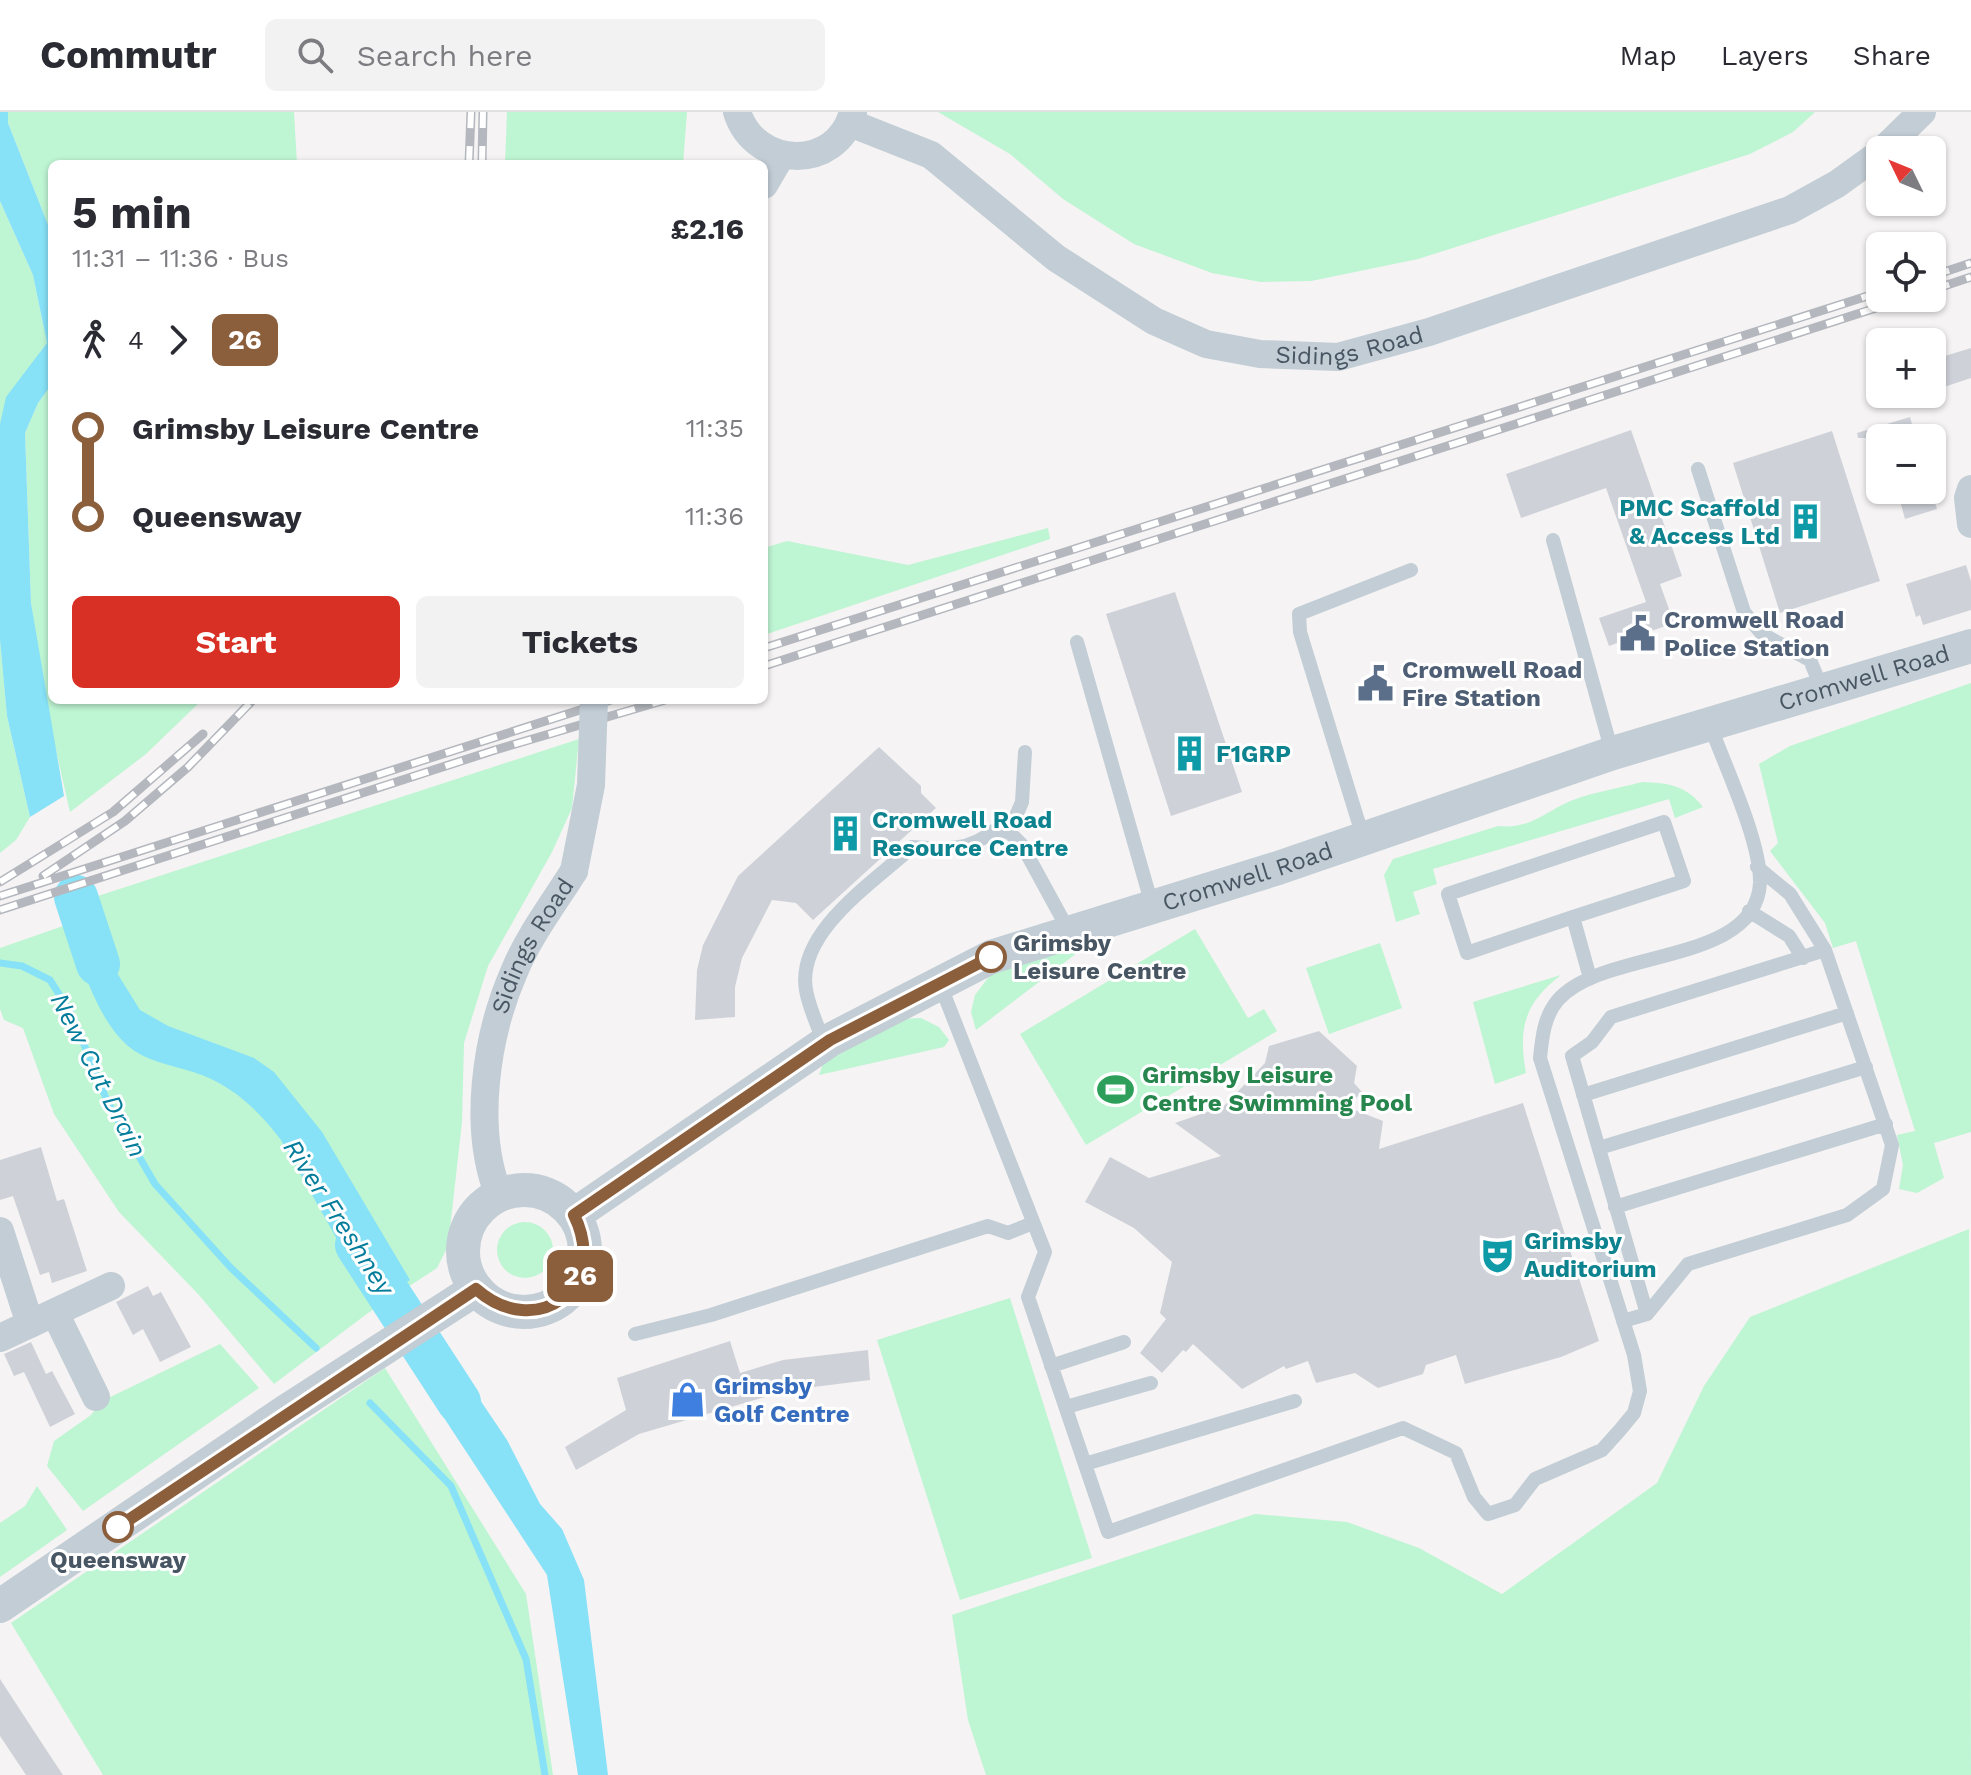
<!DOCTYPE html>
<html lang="en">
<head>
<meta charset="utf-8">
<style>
	:root { --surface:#fff; --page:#f2f2f3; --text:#2b2b33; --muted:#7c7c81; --line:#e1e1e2; --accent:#d93025 }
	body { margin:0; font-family:"Work Sans",sans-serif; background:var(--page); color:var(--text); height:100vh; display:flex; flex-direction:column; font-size:30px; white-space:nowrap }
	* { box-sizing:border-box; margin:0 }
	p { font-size:26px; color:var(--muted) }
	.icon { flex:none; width:44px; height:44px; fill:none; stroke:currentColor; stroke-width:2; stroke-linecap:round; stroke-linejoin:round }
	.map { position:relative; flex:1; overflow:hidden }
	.drawer { position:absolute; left:48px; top:48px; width:720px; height:544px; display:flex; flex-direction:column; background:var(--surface); border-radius:12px; box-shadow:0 2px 6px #0004 }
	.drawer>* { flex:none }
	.badge { padding:0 16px; border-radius:12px; font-size:28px; line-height:52px }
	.needle { width:52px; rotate:313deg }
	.controls { position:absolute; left:1866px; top:24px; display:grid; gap:16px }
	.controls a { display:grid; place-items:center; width:80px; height:80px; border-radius:12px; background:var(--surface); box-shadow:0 2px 6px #0004; font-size:40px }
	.map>.badge { position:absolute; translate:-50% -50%; box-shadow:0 0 0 4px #fff }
	.legs { display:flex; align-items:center; gap:12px; height:88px; padding:0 24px; font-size:26px }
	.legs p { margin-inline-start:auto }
	.head { display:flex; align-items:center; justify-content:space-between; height:136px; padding:0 24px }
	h1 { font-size:44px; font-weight:700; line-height:60px }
	.primary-button { display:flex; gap:16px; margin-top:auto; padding:16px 24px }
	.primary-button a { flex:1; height:92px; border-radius:12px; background:var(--accent); color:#fff; font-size:32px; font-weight:700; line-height:92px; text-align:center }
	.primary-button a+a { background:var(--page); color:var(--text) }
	ul { padding:0 24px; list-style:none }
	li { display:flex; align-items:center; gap:28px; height:88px; font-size:30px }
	li i { display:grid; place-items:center; width:12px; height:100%; margin:0 10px; background:currentColor }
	li i::after { content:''; width:20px; height:20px; margin:-10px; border:6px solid; border-radius:50%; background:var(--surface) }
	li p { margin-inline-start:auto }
	li:first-child i { background:linear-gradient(#0000 50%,currentColor 0) }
	li:last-child i { background:linear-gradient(currentColor 50%,#0000 0) }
	header { display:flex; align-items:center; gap:48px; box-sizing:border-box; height:112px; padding:0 40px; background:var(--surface); border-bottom:2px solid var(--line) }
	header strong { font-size:38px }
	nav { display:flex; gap:44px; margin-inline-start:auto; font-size:28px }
	.search { width:560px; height:72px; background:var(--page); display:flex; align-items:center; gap:20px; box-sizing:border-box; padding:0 28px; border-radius:12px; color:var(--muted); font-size:30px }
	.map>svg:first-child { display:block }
	.green { fill:#bef5d3 }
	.water { fill:#87e1f7 }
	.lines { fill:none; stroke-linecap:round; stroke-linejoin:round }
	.stream { stroke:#87e1f7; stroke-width:7 }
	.river { stroke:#87e1f7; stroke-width:44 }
	.building { fill:#ced2d8 }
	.service { stroke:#c2cdd5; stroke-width:14 }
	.minor { stroke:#c2cdd5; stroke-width:28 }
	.tertiary { stroke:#c2cdd5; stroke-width:34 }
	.rail-casing { stroke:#b4b8be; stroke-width:9 }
	.rail { stroke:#fff; stroke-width:6; stroke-dasharray:18; stroke-linecap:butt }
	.minor-bridge { stroke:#c2cdd5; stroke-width:28 }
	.line-1-casing { stroke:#fff; stroke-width:18 }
	.line-1 { stroke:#8b5e3c; stroke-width:12 }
	.stop-1-dot { fill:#fff; stroke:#8b5e3c; stroke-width:4 }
	.labels { text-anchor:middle; stroke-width:6; stroke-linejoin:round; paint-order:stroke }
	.street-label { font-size:24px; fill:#485663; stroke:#fff }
	.culture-label { font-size:24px; font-weight:bold; fill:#0d838f; stroke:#fff; text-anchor:start }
	.service-label { font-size:24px; font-weight:bold; fill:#4e5e75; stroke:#fff; text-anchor:start }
	.stop-label { font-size:24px; font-weight:bold; fill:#485663; stroke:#fff; text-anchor:start }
	.leisure-label { font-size:24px; font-weight:bold; fill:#27864d; stroke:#fff; text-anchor:start }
	.shop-label { font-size:24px; font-weight:bold; fill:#366cbe; stroke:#fff; text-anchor:start }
	.water-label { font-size:26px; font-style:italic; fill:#037d9b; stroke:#fff }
</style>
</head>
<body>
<header>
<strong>Commutr</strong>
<div class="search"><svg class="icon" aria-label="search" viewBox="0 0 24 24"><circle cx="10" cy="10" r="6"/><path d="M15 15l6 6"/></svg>Search here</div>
<nav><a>Map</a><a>Layers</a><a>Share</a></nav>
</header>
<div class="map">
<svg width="1971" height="1663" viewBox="0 0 1971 1663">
	<rect width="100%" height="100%" fill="#f5f3f3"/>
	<path class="green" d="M8 0H294L297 52H52V123L8 11Z
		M507 0H687L683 52H505Z
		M938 0H1815L1793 20 1750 42 1418 147 1311 169 1261 170 1212 161 1134 132 1063 87 1010 42Z
		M0 89 33 163 47 231 30 255 0 312Z
		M52 272V588H202L146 642 70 700 46 594 31 491 25 321 38 291Z
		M1048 416 1050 427 764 523V436L787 429 908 453Z
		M0 528 7 604 30 705 16 728 0 741Z
		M1971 571V1020L1934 1031 1944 1066 1917 1081 1899 1077 1903 1053 1897 1023 1915 1019 1856 829 1833 836 1825 811 1770 739 1778 731 1759 652 1790 634Z
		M579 627 572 696 552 740 488 854 464 931 462 1010 448 1134 437 1156 368 1201 274 1272 199 1183 119 1100 54 1002 23 916 4 908 0 897V836L66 813 62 797 98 784Z
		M1642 670C1668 671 1686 673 1703 695L1675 706 1669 687 1433 757 1437 772 1413 780 1420 802 1396 810 1384 763 1393 747 1498 714C1526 717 1539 705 1562 693 1585 681 1617 677 1642 670Z
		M1195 817 1248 906 1264 897 1277 919 1086 1033 1020 922Z
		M1107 818 976 918 971 900 975 883 991 862Z
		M1380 831 1402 896 1329 922 1306 856Z
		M1561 863C1524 891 1518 917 1526 961L1495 972 1473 890Z
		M921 906 939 915 949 928 944 935 819 963 823 952 898 907Z
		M497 1138a28 28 0 1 1 56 0a28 28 0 1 1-56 0Z
		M1969 1117 1971 1663H986L968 1608 952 1503 1255 1402 1347 1410 1419 1436 1502 1482 1657 1371 1704 1274 1750 1205Z
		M1010 1186 1092 1446 960 1488 877 1228Z
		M220 1232 259 1276 83 1399 47 1354 54 1329 91 1303 102 1289Z
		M385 1256 526 1482 553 1663H103L11 1511Z
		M37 1374 67 1418 0 1465V1411L25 1394Z"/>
	<path class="water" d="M0 0H8V11L52 123V272L38 291 25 321 31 491 64 684 30 705 7 604 0 528V312L6 285 47 231 33 163 0 89Z
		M100 790 117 861 140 898 168 914 254 946 274 960 322 1020 410 1168 373 1191 281 1028C260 1000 235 976 202 963 178 954 148 951 128 934 93 903 80 845 64 803Z
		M441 1230 507 1328 540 1392 562 1417 584 1468 608 1663H578L547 1463 410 1254Z"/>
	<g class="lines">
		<path class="stream" d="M0 851 22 854 50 868 71 901 108 991 155 1072 231 1156 316 1236
			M370 1291 451 1374 526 1547 545 1663"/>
		<path class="river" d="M76 785 98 852
			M357 1133 459 1290"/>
	</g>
	<path class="building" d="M1971 236V266L1932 279V248Z
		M1910 305 1916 326H1858L1857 321Z
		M1631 318 1682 464 1660 472 1674 511 1609 534 1599 506 1646 490 1606 376 1521 406 1506 362Z
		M1832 319 1880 469 1780 501 1733 351Z
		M1897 378H1931L1937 397 1905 407Z
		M1966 453 1971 469V498L1923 513 1920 503 1916 505 1906 472Z
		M1175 480 1242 680 1171 704 1106 502Z
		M879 635 921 674V681L936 696 813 808 796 791 772 788 742 846 735 875V905L695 908 697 858 703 833 738 764Z
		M1319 919 1357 954 1354 971 1362 980 1347 995 1383 1009 1379 1037 1523 991 1599 1229 1561 1245 1465 1272 1456 1243 1426 1253 1423 1262 1378 1276 1355 1261 1316 1271 1308 1249 1286 1257 1284 1254 1242 1277 1193 1232 1186 1240 1183 1238 1162 1261 1140 1241 1166 1207 1160 1201 1172 1150 1134 1116 1085 1090 1110 1045 1149 1066 1221 1044 1175 1011 1224 994 1265 951 1269 934Z
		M41 1035 57 1089 64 1087 87 1159 52 1171 49 1160 40 1163 13 1084 0 1088V1048Z
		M148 1174 153 1184 161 1180 191 1235 160 1250 143 1217 133 1223 116 1190Z
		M730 1229 740 1261 783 1248 868 1238 870 1268 789 1278 639 1322 576 1358 565 1335 626 1298 617 1266Z
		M31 1230 46 1262 52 1259 75 1302 50 1315 24 1260 14 1264 4 1242Z
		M0 1567 47 1639 63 1663H26L0 1624Z"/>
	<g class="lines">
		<path class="service" d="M1698 357 1744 500 1762 522 1810 548 1822 577
			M1553 428 1612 640
			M1077 530 1152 793
			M1009 720 1022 690 1025 640
			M1363 725 1300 520 1299 502 1411 458
			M1749 799 1789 824 1803 846
			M1573 805 1684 769 1664 710 1448 782 1467 841 1573 805 1590 866
			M940 872 1045 1140 1028 1185 1108 1420 1403 1316 1456 1341 1474 1385 1488 1402 1515 1393 1535 1367 1602 1338 1620 1318 1634 1301 1640 1279 1634 1243 1540 946C1542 926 1544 904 1558 888 1603 836 1756 854 1760 771 1761 730 1725 654 1710 613
			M824 931C818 914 809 896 806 878 796 820 874 770 912 735 942 737 969 740 993 719L1009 720 1022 733 1070 821
			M1583 983 1847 901
			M1599 1036 1866 955
			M1615 1095 1886 1012
			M1647 1202 1572 944 1592 930 1611 905 1825 838
			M1623 1209 1647 1202 1688 1152 1847 1103 1883 1077 1892 1033 1825 838 1790 782 1757 755
			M635 1222 711 1203 988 1114 1008 1121 1033 1111
			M1051 1254 1124 1230
			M1066 1295 1151 1271
			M1085 1352 1295 1289"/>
		<g class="minor">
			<path d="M737 0C755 57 837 60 853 0"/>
			<path id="s1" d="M850 11 931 43 1056 146 1154 209 1206 232 1260 242 1338 245 1429 220 1790 98 1837 72 1880 41"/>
			<path d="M1883 38 1922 0"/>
			<path d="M764 73 781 44"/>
			<path d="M1971 377 1968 386 1971 412"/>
			<path id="s2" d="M499 1083C472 1017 486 924 514 860 528 825 554 791 574 759"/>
			<path d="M0 1119 30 1212"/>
			<path d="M55 1201 96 1285"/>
			<path d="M0 1226 111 1174"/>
		</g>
		<g class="tertiary">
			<circle cx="524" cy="1139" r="61"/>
			<path id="s3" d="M574 1103 830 928 991 845 1278 756 1613 641 1971 534"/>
			<path d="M0 1494 285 1300 476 1177"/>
		</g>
		<defs>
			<path id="rail" d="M469 52 471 0
				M482 52 483 0
				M1932 164 1971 151
				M1932 178 1971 165
				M764 536 1880 180
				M764 554 1907 186
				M43 764 125 709 188 655 253 588
				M0 770 113 700 203 622
				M0 784 611 588
				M0 798 495 638 665 588"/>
		</defs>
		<use href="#rail" class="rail-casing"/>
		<use href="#rail" class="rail"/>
		<path class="minor-bridge" d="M574 759 591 673 594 588"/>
	</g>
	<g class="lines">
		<defs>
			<path id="line-1" d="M118 1415 476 1177C536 1230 610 1176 574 1103L830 928 991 845"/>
		</defs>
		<use href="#line-1" class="line-1-casing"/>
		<use href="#line-1" class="line-1"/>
	</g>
	<defs>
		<symbol id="building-bare" viewBox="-9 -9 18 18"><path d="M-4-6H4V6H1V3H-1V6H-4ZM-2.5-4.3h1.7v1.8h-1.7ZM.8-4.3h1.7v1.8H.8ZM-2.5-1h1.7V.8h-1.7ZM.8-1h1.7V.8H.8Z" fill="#0f9aa8" stroke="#fff" stroke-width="2.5" paint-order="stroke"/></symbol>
		<symbol id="civic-bare" viewBox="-9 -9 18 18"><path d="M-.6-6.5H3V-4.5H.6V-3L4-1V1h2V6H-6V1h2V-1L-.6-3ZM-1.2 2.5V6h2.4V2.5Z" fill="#5c6f8a" stroke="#fff" stroke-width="2.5" paint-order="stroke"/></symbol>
		<symbol id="stadium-bare" viewBox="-9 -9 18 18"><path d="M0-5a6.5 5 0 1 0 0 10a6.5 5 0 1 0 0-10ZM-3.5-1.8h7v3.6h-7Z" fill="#2e9e5b" stroke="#fff" stroke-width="2.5" paint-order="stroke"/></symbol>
		<symbol id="theatre-bare" viewBox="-9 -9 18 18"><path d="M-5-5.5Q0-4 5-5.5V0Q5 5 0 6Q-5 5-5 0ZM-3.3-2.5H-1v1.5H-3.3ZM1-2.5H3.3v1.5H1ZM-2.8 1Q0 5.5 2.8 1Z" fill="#0f9aa8" stroke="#fff" stroke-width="2.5" paint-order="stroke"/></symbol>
		<symbol id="shop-bare" viewBox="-9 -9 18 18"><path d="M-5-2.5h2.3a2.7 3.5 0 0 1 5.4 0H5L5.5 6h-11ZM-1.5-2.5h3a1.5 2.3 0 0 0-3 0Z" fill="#3f7fe0" stroke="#fff" stroke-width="2.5" paint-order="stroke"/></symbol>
	</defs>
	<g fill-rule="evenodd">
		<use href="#building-bare" x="1780" y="384" width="51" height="51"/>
		<use href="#civic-bare" x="1612" y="496" width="51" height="51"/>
		<use href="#civic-bare" x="1350" y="546" width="51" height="51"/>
		<use href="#building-bare" x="1164" y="616" width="51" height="51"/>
		<use href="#building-bare" x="820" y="696" width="51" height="51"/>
		<use href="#stadium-bare" x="1090" y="952" width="51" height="51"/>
		<use href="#theatre-bare" x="1472" y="1118" width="51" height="51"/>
		<use href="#shop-bare" x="662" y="1262" width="51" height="51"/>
	</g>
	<g class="stop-1-dot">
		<circle cx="991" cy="845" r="14"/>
		<circle cx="118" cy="1415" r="14"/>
	</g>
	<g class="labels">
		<g class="street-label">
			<text dy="8" stroke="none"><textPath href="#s1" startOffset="568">Sidings Road</textPath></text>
			<text dy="8" stroke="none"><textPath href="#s3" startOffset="1408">Cromwell Road</textPath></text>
			<text dy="8" stroke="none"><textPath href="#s3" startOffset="760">Cromwell Road</textPath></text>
			<text dy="8" stroke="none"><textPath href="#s2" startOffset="260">Sidings Road</textPath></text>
		</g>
		<g class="culture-label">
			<text x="1780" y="404" text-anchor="end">PMC Scaffold<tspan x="1780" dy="28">&amp; Access Ltd</tspan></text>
			<text x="1216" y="650">F1GRP</text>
			<text x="872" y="716">Cromwell Road<tspan x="872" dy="28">Resource Centre</tspan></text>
			<text x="1524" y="1137">Grimsby<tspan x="1524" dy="28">Auditorium</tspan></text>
		</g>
		<g class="service-label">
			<text x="1664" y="516">Cromwell Road<tspan x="1664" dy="28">Police Station</tspan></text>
			<text x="1402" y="566">Cromwell Road<tspan x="1402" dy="28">Fire Station</tspan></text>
		</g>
		<g class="stop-label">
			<text x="1013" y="839">Grimsby<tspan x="1013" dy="28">Leisure Centre</tspan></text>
			<text x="118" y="1456" text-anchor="middle">Queensway</text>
		</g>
		<g class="leisure-label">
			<text x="1142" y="971">Grimsby Leisure<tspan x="1142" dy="28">Centre Swimming Pool</tspan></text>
		</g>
		<g class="shop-label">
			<text x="714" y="1282">Grimsby<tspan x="714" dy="28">Golf Centre</tspan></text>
		</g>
		<g class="water-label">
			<text transform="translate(99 963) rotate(63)" y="9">New Cut Drain</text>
			<text transform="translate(339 1105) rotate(57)" y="9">River Freshney</text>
		</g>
	</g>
</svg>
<div class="controls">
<a><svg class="needle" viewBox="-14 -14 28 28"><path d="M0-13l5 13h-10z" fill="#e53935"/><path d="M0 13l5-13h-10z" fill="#7c7c81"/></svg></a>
<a><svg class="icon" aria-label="locate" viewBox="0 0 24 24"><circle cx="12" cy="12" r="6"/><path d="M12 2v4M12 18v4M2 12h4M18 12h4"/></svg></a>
<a>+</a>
<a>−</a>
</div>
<b class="badge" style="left:580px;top:1164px;background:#8b5e3c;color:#fff">26</b>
<section class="drawer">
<div class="head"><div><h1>5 min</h1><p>11:31 – 11:36 · Bus</p></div><b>£2.16</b></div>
<div class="legs"><svg class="icon" aria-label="walk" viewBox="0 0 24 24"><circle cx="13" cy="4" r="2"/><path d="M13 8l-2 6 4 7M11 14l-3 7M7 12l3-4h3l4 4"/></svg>4<svg class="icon" aria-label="forward" viewBox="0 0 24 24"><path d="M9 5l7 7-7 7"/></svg><b class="badge" style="background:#8b5e3c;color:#fff">26</b></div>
<ul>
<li><i style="color:#8b5e3c"></i><b>Grimsby Leisure Centre</b><p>11:35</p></li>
<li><i style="color:#8b5e3c"></i><b>Queensway</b><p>11:36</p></li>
</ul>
<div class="primary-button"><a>Start</a><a>Tickets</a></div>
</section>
</div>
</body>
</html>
